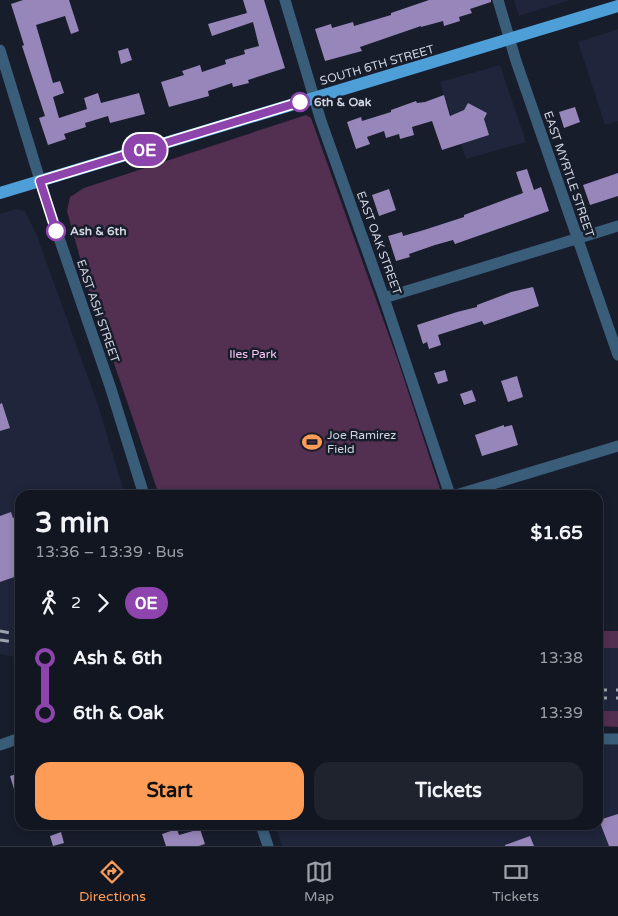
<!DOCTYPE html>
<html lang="en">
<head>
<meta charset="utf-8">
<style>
	:root { --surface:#121621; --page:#1f232e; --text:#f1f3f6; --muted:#9c9fa5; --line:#31353f; --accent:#fd9c56 }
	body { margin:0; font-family:"Varela Round",sans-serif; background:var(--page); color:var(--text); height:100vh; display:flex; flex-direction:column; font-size:19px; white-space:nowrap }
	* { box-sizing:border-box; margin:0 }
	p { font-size:16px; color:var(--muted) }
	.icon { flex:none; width:28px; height:28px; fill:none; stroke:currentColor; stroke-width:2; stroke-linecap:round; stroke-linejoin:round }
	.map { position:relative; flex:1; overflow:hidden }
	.details { position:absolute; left:15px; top:490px; width:588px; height:340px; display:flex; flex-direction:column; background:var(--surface); border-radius:15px; box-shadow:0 2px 8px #0003,0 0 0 1px var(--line) }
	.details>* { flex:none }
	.badge { padding:0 10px; border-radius:16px; font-size:18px; line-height:32px }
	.map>.badge { position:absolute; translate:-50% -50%; box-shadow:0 0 0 2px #fff }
	.legs { display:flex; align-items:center; gap:8px; height:55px; padding:0 20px; font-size:16px }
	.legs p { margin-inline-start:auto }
	.overview { display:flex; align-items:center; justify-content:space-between; height:85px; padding:0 20px }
	h1 { font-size:28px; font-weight:700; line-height:38px }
	.button { display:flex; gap:10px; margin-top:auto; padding:10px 20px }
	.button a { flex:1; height:58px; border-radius:15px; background:var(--accent); color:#111; font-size:20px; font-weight:700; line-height:58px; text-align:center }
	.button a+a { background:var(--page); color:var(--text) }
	ul { padding:0 20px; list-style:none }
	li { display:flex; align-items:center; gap:18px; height:55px; font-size:19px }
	li i { display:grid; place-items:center; width:8px; height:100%; margin:0 6px; background:currentColor }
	li i::after { content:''; width:12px; height:12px; margin:-6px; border:4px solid; border-radius:50%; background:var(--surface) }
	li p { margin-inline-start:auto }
	li:first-child i { background:linear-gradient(#0000 50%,currentColor 0) }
	li:last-child i { background:linear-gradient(currentColor 50%,#0000 0) }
	.dock { display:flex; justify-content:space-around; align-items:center; height:70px; border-top:1px solid var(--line); background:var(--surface); font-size:14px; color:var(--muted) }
	.dock a { display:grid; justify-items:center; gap:2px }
	.dock .on { color:var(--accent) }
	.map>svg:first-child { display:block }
	.built { fill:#1f253a }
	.green { fill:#532f51 }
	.building { fill:#9786b9 }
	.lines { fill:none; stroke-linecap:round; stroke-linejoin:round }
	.minor { stroke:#3a5e7a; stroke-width:11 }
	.major { stroke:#4e9ed8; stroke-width:12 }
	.rail { stroke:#9da1ad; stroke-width:3; stroke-dasharray:9 9; stroke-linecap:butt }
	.line-1-casing { stroke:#fff; stroke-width:11 }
	.line-1 { stroke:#8e44ad; stroke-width:8 }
	.stop-1-dot { fill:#fff; stroke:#8e44ad; stroke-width:2.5 }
	.labels { text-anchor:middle; stroke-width:5; stroke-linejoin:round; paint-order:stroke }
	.street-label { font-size:12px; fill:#d1d4df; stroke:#181d2c }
	.stop-label { font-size:12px; font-weight:bold; fill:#d1d4df; stroke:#181d2c; text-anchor:start }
	.park-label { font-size:12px; fill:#f9c5f5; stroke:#181d2c }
	.poi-label { font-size:12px; fill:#d1d4df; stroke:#181d2c; text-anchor:start }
</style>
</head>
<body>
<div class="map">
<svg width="618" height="846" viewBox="0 0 618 846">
	<rect width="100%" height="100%" fill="#181d2c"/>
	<path class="built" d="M514 0H570L519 16Z
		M618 29V121L605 125 578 42Z
		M500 65 526 142 466 159 440 82Z
		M16 209 25 211 37 236 98 405 125 495H20V658L0 654V214Z
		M598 648H618V711H598Z
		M598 745H618V846H282L275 825H598Z"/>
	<path class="green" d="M306 115 311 118 398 361 442 495H159L89 290 67 211 70 197 84 188Z
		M598 631H618V648H598Z
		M598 711H618V727L598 726Z"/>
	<path class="building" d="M23 0H69L79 31 71 34 65 16 36 25 53 83 60 81 64 93 53 97 59 118 87 109 84 98 98 93 101 103 139 93 145 114 110 123 108 116 85 123 86 127 64 134 66 139 48 145 39 118 45 116 22 46 24 45 11 4Z
		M243 0H264L285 68 248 80 249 83 233 87 232 83 208 91 209 96 169 107 161 82 184 75 182 71 200 65 202 72 226 64 225 60 245 54 244 50 259 46 253 22 212 36 208 24 247 13Z
		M429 0H491V2L470 9 472 13 459 17 460 21 444 26 443 21 421 27V26L360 47 362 51 325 61 315 29 331 24 332 28 353 22 354 26 391 15V13Z
		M128 48 132 60 121 64 118 51Z
		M444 95 450 116 464 110 468 103 487 113 484 119 489 135 442 150 432 121 412 127 414 135 400 139 399 134 386 138 384 131 367 137 370 144 356 149 347 122 361 117 362 121 391 112V110L416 101 417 103 425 102Z
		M575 107 580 122 564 128 559 112Z
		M527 169 534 190 541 187 549 211 455 244 453 240 435 245 409 254 410 257 396 261 388 236 402 232 403 236 424 230 464 217V215L523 193 516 172Z
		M618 173V196L590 205 583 185Z
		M389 189 396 210 379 216 372 195Z
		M533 287 539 306 484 325 482 321 438 335 441 345 429 349 427 342 423 344 417 325 457 312 477 307V305L511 292Z
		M445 370 448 381 438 384 434 373Z
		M517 376 523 397 508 402 501 381Z
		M472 390 476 401 464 405 460 394Z
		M2 403 10 428 0 431V404Z
		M504 425V427L512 425 518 445 482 456 475 435Z
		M11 512 13 518 20 516V575L0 582V516Z
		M20 773V802H18L10 776Z
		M618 814V846H609L599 820Z
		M177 829 179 835 200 829 205 844 199 846H166L162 834Z
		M61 832 64 843 53 846 50 836Z
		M530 836 534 846H505V845Z"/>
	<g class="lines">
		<path class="minor" d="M285 0 321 121 384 298 450 495
			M498 0 516 61 618 355
			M0 50 47 203 110 386 144 495
			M384 298 618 226
			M456 495 618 446
			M598 739H618
			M0 745 20 738
			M261 825 268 846"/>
		<path class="major" d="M0 193 618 6"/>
		<path class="rail" d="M0 631 20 635
			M0 640 20 643
			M598 690H618
			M598 698H618"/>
	</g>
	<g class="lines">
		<defs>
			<path id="line-1" d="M56 231 40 181 300 102"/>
		</defs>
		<use href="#line-1" class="line-1-casing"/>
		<use href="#line-1" class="line-1"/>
	</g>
	<defs>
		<symbol id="stadium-bare" viewBox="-9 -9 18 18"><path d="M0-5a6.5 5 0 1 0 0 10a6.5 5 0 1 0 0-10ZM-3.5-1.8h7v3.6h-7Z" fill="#fd9c56" stroke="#181d2c" stroke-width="2.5" paint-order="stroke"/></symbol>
	</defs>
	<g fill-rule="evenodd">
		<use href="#stadium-bare" x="298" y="428" width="28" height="28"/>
	</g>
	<g class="stop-1-dot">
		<circle cx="300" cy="102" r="9"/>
		<circle cx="56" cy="231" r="9"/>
	</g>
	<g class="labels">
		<g class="street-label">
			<text transform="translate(377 65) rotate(-16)" y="4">SOUTH 6TH STREET</text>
			<text transform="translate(569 174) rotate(71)" y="4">EAST MYRTLE STREET</text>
			<text transform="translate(379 243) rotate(70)" y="4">EAST OAK STREET</text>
			<text transform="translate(98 311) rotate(71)" y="4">EAST ASH STREET</text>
		</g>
		<g class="stop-label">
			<text x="314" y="106">6th &amp; Oak</text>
			<text x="70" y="235">Ash &amp; 6th</text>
		</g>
		<g class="park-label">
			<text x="253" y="358">Iles Park</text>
		</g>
		<g class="poi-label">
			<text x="327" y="439">Joe Ramirez<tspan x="327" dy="14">Field</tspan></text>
		</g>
	</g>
</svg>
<b class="badge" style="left:145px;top:150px;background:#8e44ad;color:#fff">0E</b>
<section class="details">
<div class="overview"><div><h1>3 min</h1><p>13:36 – 13:39 · Bus</p></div><b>$1.65</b></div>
<div class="legs"><svg class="icon" aria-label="walk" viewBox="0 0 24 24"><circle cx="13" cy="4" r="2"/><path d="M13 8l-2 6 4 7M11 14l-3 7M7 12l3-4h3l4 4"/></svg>2<svg class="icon" aria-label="forward" viewBox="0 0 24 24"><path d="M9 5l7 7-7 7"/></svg><b class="badge" style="background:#8e44ad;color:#fff">0E</b></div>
<ul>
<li><i style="color:#8e44ad"></i><b>Ash &amp; 6th</b><p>13:38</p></li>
<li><i style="color:#8e44ad"></i><b>6th &amp; Oak</b><p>13:39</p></li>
</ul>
<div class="button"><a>Start</a><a>Tickets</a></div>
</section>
</div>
<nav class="dock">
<a class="on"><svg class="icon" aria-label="directions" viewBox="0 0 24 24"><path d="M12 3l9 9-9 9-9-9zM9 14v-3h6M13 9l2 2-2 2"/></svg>Directions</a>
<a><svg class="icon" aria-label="map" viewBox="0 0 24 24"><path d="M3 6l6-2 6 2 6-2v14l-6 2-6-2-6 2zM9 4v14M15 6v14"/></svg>Map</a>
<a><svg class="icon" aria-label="tickets" viewBox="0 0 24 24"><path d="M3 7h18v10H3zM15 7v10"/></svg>Tickets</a>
</nav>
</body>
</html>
